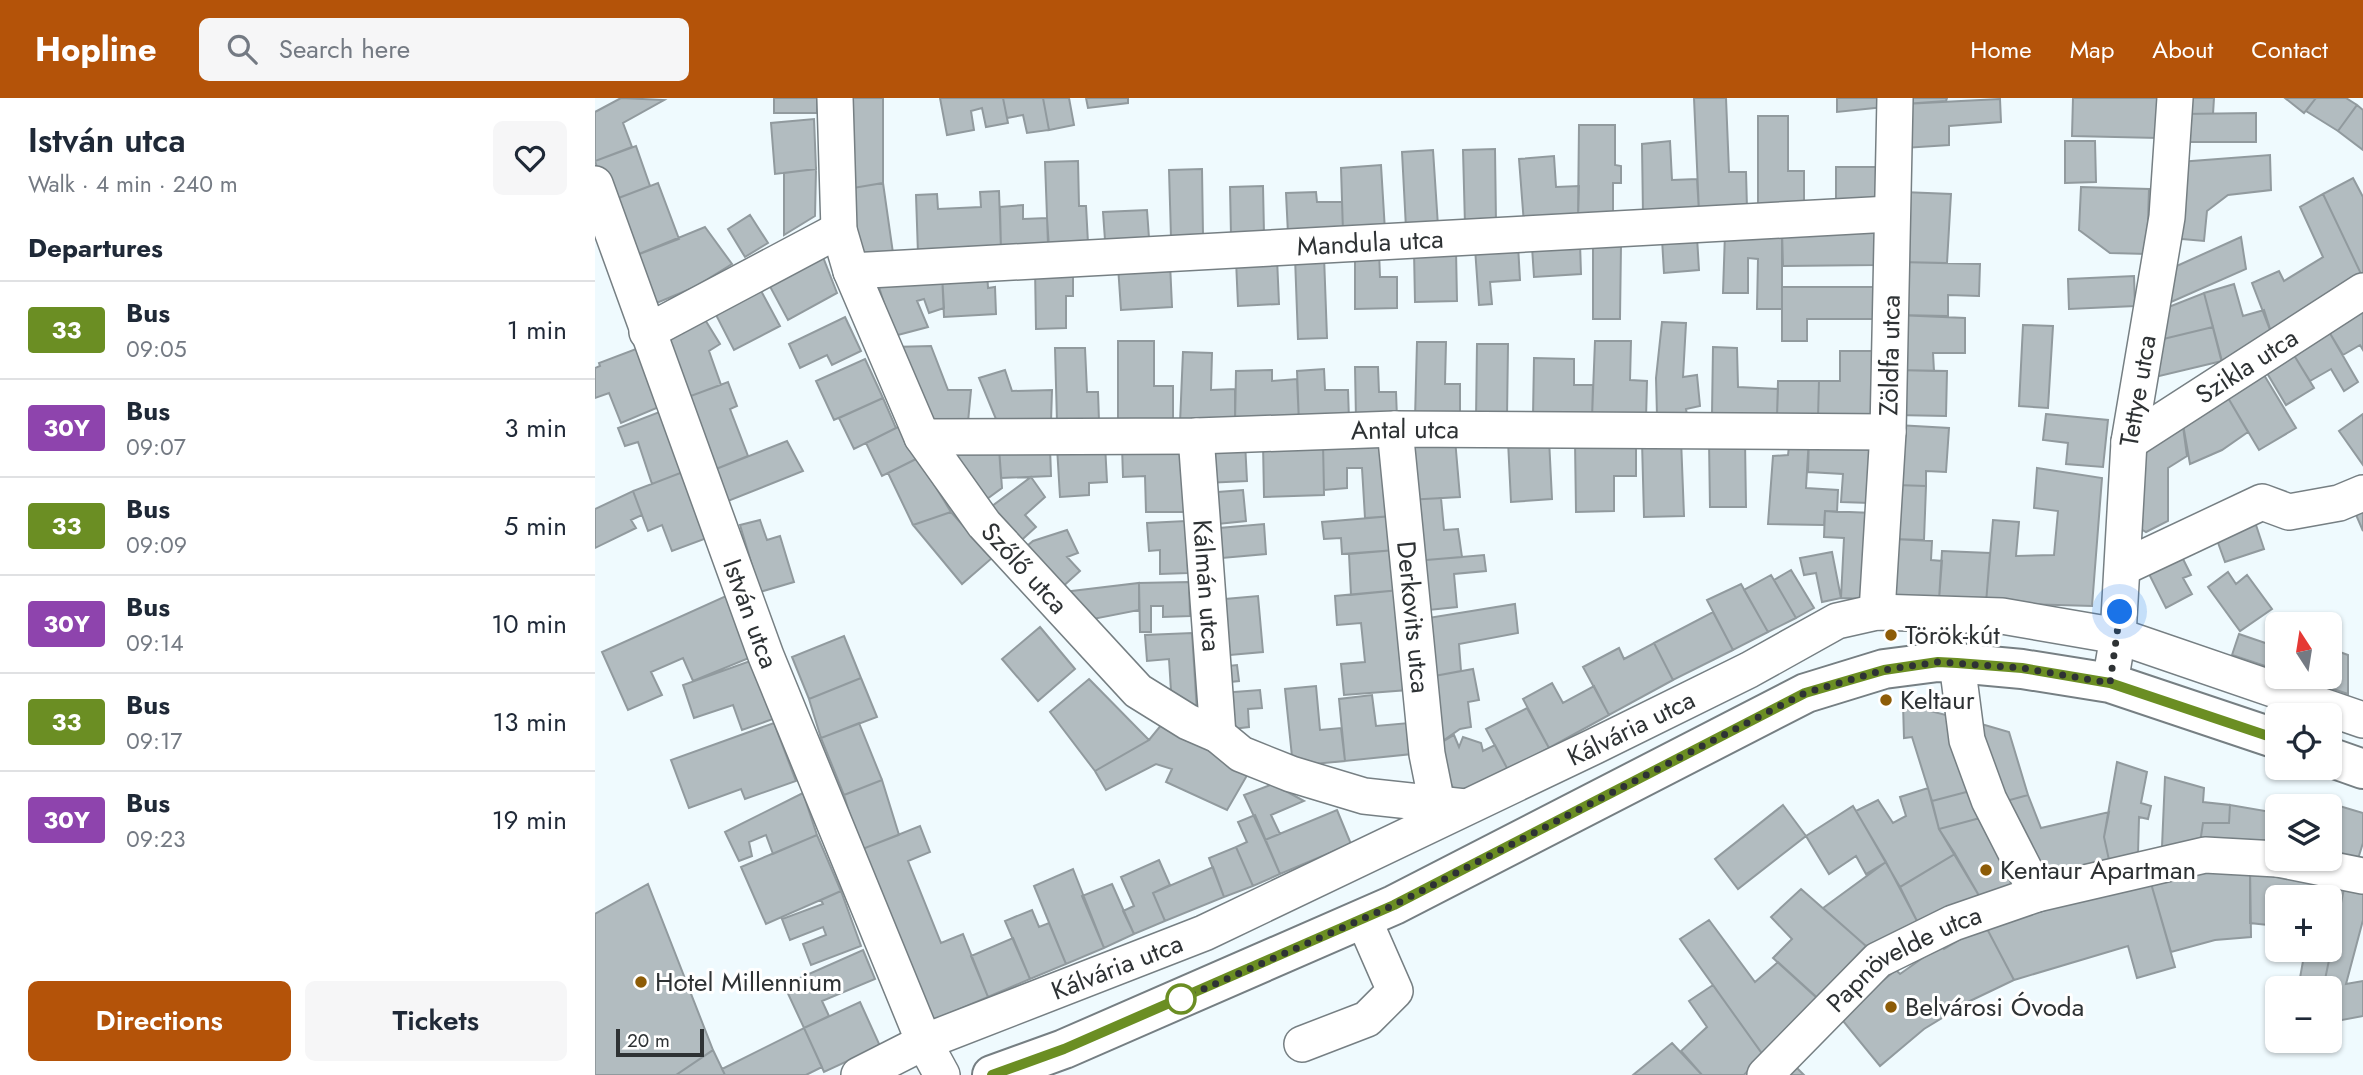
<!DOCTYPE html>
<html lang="en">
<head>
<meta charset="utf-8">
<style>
	:root { --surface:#fff; --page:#f6f6f7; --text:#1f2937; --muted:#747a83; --line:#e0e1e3; --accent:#b45309 }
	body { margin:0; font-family:Jost,sans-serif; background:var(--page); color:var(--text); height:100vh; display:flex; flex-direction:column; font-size:26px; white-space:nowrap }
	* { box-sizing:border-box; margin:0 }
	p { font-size:23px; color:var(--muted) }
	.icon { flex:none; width:38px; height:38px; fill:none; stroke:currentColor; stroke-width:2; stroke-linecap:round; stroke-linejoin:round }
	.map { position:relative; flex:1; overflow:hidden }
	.panel { display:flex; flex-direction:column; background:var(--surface); width:595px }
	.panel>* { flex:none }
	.badge { padding:0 14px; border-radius:5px; font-size:24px; line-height:46px }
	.needle { width:46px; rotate:348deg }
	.tools { position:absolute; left:1670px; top:514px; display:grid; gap:14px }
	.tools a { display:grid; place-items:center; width:77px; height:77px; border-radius:10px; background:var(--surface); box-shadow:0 2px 5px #0004; font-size:35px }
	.scale { position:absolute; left:21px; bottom:18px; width:88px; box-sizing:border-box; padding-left:7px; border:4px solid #2e3234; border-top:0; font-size:19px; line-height:24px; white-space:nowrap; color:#2e3234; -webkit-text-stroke:5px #fff; paint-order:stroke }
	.you { position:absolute; width:35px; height:35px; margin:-18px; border:5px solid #fff; border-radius:50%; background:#1a73e8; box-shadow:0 0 0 10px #1a73e833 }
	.map>.badge { position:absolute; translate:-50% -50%; box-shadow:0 0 0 4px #fff }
	h2 { padding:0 28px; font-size:26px; line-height:63px }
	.round { display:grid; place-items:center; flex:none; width:74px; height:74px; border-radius:10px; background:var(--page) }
	.head { display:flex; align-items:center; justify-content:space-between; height:119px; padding:0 28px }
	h1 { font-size:33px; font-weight:600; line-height:52px }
	.button { display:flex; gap:14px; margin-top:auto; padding:14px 28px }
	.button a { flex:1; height:80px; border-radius:10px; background:var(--accent); color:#fff; font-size:28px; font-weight:600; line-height:80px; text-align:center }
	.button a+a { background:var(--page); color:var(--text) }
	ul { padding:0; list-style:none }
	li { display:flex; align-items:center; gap:21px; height:98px; padding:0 28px; border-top:2px solid var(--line) }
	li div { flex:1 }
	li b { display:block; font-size:26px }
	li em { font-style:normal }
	li .badge { min-width:77px; font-weight:700; text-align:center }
	header { display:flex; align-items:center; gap:42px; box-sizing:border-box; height:98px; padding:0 35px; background:var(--accent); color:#fff }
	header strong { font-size:33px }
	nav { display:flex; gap:38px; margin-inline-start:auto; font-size:24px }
	.search { width:490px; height:63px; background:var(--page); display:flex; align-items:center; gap:18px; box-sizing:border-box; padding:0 24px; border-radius:10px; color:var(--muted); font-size:26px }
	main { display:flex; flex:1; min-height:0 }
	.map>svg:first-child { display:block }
	.building { fill:#b2bcc0; stroke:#919a9e; stroke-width:2 }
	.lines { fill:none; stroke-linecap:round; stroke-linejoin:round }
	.minor-casing { stroke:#767f83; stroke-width:38 }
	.tertiary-casing { stroke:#767f83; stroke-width:42 }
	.minor { stroke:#fff; stroke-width:35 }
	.tertiary { stroke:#fff; stroke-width:38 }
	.line-casing { stroke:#fff; stroke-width:16 }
	.line { stroke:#6b8e23; stroke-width:10 }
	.walk { stroke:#2e3234; stroke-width:7; stroke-dasharray:0 12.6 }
	.poi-dot { fill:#8d5c07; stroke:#fff; stroke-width:2.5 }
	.stop-dot { fill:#fff; stroke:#6b8e23; stroke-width:3.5 }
	.labels { text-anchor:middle; stroke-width:6; stroke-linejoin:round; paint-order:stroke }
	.street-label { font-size:26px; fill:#2e3234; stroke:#fff }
	.poi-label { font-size:26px; fill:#2e3234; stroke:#fff; text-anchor:start }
</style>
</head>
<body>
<header>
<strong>Hopline</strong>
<div class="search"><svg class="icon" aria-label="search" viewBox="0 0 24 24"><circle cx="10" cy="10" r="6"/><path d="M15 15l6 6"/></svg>Search here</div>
<nav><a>Home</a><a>Map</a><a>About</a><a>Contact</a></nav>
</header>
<main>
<section class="panel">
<div class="head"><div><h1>István utca</h1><p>Walk · 4 min · 240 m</p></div><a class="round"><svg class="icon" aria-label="heart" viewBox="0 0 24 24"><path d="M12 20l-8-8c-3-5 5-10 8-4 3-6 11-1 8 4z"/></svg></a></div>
<h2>Departures</h2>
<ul>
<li><span class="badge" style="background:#6b8e23;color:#fff">33</span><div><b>Bus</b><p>09:05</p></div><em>1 min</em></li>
<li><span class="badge" style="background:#8e44ad;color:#fff">30Y</span><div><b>Bus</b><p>09:07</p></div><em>3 min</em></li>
<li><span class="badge" style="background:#6b8e23;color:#fff">33</span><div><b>Bus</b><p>09:09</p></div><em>5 min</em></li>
<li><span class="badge" style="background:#8e44ad;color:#fff">30Y</span><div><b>Bus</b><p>09:14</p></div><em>10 min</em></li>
<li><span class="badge" style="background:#6b8e23;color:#fff">33</span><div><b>Bus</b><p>09:17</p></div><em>13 min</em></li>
<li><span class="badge" style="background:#8e44ad;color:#fff">30Y</span><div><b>Bus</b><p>09:23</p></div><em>19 min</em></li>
</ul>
<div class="button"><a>Directions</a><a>Tickets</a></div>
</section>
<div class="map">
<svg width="1768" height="977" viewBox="0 0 1768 977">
	<rect width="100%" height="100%" fill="#effafe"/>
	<path class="building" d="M26 0 69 2 28 25 37 49 0 63V14Z
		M179 0H222V15H179Z
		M253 0H288V85L252 91Z
		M345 0H408L413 25 391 29 387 10 376 13 379 32 352 37Z
		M408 0H448L454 32 432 35 428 17 412 20Z
		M448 0H474L479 27 454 32Z
		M491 0H533V5L493 10Z
		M1099 0H1131L1134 74H1151L1152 111 1104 114Z
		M1242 0H1289V9L1242 14Z
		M1309 0H1352L1351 3 1309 6Z
		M1478 0H1563V40L1477 38Z
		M1588 0H1619L1618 16H1587Z
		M1690 0H1721L1709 15Z
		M1721 0H1751L1762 7 1743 33 1711 13Z
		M1405 1 1406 24 1354 28V47L1309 50V6Z
		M1762 7 1768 12V52L1743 33Z
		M1661 15V44H1587V16Z
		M1163 18H1193V73H1209V109L1163 110Z
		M219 21 221 71 180 76 176 25Z
		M984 27H1020V67L1026 68V85H1018V121H983Z
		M1075 43 1077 82 1102 81 1104 114 1048 117 1047 46Z
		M1470 43H1500L1501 84 1470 85Z
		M41 48 55 88 13 104 0 63Z
		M900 51 901 126 870 127 868 52Z
		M838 52 843 128 811 130 807 54Z
		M1675 57 1676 92 1633 97 1612 113 1609 143 1576 140 1584 64Z
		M959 58 961 89 984 88 983 121 929 126 924 61Z
		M483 63 484 108H491L493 145 453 146 450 64Z
		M786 67 790 133 748 134 746 70Z
		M1241 69H1282V107H1241Z
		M221 71 220 118 189 137V75Z
		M607 71 608 138 576 139 574 72Z
		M1758 80 1768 99V180L1728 96Z
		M63 85 84 141 34 160 13 104Z
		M288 85 298 155H263L252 91Z
		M668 88 669 136 636 137 635 89Z
		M1486 89 1554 91 1552 156 1515 155 1484 132Z
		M404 93 406 152 323 156 321 97 342 96 343 111 386 109 385 94Z
		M721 94 722 104H747L748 134 693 136 691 95Z
		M1308 94 1356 96 1352 165 1304 164Z
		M1728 96 1768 180 1677 237 1657 185 1684 173 1689 183 1728 159 1705 109Z
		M428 107V121L452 120 454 150 406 152 405 109Z
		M552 112 554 140 510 142 508 114Z
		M155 117 173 145 150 159 133 131Z
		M110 129 137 166 100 189 52 209 34 160Z
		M1281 132V167L1188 168 1187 133Z
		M1187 133V211H1162L1163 161 1153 160V195H1128L1130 135Z
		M1102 139 1104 172 1069 175 1067 141Z
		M1646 139 1651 171 1567 208 1575 171Z
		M985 145 986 176 939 179 937 149Z
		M998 146H1026L1025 221H998Z
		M923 147 925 182 895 184 897 206 884 207 880 150Z
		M861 152 862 203 820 204 819 153Z
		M760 153H784L785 179H802V210L760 211Z
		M226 154 242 195 193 222 172 183Z
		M729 158 732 240 703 241 700 159Z
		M682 160 684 206 643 208 641 162Z
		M1304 164 1385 166 1384 198 1353 197V218L1302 217Z
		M575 165 577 209 526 212 523 168Z
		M478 169V198H471V230L441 231 440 170Z
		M392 173 393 190 400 189 401 216 349 219 347 176Z
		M347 176 349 210 334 215 329 201 322 203 333 229 299 238 281 179Z
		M1539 178 1540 208 1474 211 1473 181Z
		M1639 186 1648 218 1669 212 1677 237 1628 269 1609 195Z
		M164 189 185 228 139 252 119 213Z
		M1187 189H1279V221H1212V243H1187Z
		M1609 195 1618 229 1560 243 1566 212Z
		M1768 211V252L1765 247 1748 257 1733 232Z
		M1302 217 1370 220V255H1338L1339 273 1302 272Z
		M250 219 266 253 237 267 232 257 205 270 194 246Z
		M109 220 125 246 114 253 126 287 93 299 69 240Z
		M1067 224 1091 225 1088 279 1102 277 1105 308 1091 311 1092 317H1062L1061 280Z
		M1428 227 1458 228 1453 310 1424 308Z
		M1618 229 1627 263 1556 280 1560 243Z
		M1733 232 1763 284 1749 293 1736 271 1715 283 1697 254Z
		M523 243H559V288H578V323L523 324Z
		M1000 243H1036L1035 282 1052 283 1051 321 997 320Z
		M822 244H851L850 286H865V322L820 321Z
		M882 246H913L912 320 881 321Z
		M336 248 353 292H376L373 324 328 325 298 249Z
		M1118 249 1142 250 1143 289 1183 291 1182 318 1117 317Z
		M460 250H490L492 294H503L504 323 462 324Z
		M41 251 64 309 26 325 14 295 0 300V270L5 268 4 265Z
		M1245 253H1280V319H1223L1224 283H1245Z
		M588 254 617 255 616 292 640 291V326L585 325Z
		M1697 254 1719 290 1691 307 1669 270Z
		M939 260 979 261V287H998L997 320 938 319Z
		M270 261 288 300 239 322 221 283Z
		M760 269H783L784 294H801L802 320 761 321Z
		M729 271 730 292H753L754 322 704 325 702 273Z
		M410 272 417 293 457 292 456 324 403 326 384 280Z
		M677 272V283L702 281 704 325 640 326 641 273Z
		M1302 272 1352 273 1351 318 1301 317Z
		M1666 272 1701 330 1664 352 1629 293Z
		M1183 283H1224L1223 319 1182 318Z
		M133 284 142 308 135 311 153 358 121 371 93 299Z
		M1629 293 1653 334 1627 352 1595 366 1587 321Z
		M288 300 301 330 259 351 244 320Z
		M67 313 88 374 57 386 43 344 30 348 23 330Z
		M1451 316 1513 322 1508 369 1471 366 1473 345 1448 342Z
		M1768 316V367L1744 333Z
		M1587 321 1592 358 1573 370V423L1551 434 1541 428V352Z
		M307 327 323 360 287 378 271 345Z
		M1302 327 1354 330 1351 374 1331 373V388L1301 387Z
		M1214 339 1278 343 1275 405 1246 404 1248 376 1213 374Z
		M1214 339 1211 390 1243 392 1242 414 1230 413 1229 427 1173 426 1178 358 1193 357 1195 340Z
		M860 341 865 399 812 402 808 345Z
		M954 341 957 401 916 404 913 343Z
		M1086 341 1089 418 1049 419 1047 343Z
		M1041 342V378H1019V413L981 414 980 343Z
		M1114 342H1150L1151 409H1115Z
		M192 343 208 373 133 403 121 371Z
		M650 344 652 383 610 385 608 346Z
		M728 344 729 397 669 399 668 345Z
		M510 346 512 384 494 385V397L465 399 462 349Z
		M590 346 591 414H551L550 378 528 379 527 348Z
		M728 347 793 348 798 418 770 420 767 370H752V390L729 392Z
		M349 349 404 350 407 390 385 406Z
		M455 349 456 378 406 380 404 350Z
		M323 360 356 414 318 427 293 375Z
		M1442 370 1507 380 1497 508 1391 505 1398 422 1424 424 1421 458 1459 457 1463 413 1439 410Z
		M88 374 112 440 77 453 67 427 53 433 38 393Z
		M436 379 450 399 430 417 441 429 420 448 389 414Z
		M1301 387 1331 388 1329 442 1298 441Z
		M648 392 651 423 613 427 610 395Z
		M38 393 47 417 36 422 41 430 0 450V411Z
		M846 400 849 432 863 431 867 459 820 463 812 402Z
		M1768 401V433L1756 405Z
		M1230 413 1278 415 1274 501 1246 500 1249 440 1229 439Z
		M356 414 397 460 367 486 318 427Z
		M798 418 801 452 747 456 746 440 729 441 727 424Z
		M1658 418 1669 451 1630 464 1618 431Z
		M165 422 172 442 185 438 199 484 165 494 145 427Z
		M591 423 593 475 565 476V452L554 453 552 425Z
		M669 426 671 456 616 461 613 431Z
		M472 432 483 455 472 459 485 473 465 491 427 452 438 443Z
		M1298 441 1337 443 1336 462 1347 463 1344 502 1293 499Z
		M1583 451 1596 477 1588 480 1597 496 1571 510 1550 468Z
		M801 452 804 492 756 497 754 456Z
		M1347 453 1395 455 1391 505 1344 502Z
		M1237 454 1246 500 1227 504 1221 475 1209 477 1205 460Z
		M889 457 891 473 859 476 862 509 824 513 820 463Z
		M1196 472 1219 510 1201 520 1179 482Z
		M1633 474 1641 486 1652 477 1677 511 1645 533 1613 489Z
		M1176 477 1201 520 1173 534 1149 492Z
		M594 484 595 518 568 519V508H556V534H545L544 485Z
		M544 485V512L493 522 468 494Z
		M1146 486 1173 534 1138 552 1112 502Z
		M804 492 813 592 749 597 746 566 770 564 766 525 742 527 740 498Z
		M131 498 154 560 98 583 88 560 56 574 67 597 33 612 7 554Z
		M663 498 668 554 624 558 619 502Z
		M920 506 923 535 864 546 866 573 834 579 827 521Z
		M1118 514 1138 552 1078 582 1059 545Z
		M445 529 480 571 443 603 407 561Z
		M597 535 602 614 577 609 574 561 552 563 550 537Z
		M1644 536 1682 549V572L1637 557Z
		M249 538 266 580 214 601 197 559Z
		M1059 545 1078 582 1014 617 988 569 1024 550 1029 561Z
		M1734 550 1753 557V596L1703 579H1734Z
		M158 562 178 621 147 632 138 607 99 620 88 587Z
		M642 567 644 583 626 585 624 569Z
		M878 571 884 602 873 604 876 629 865 631 839 649 834 579Z
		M266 580 282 619 226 640 214 601Z
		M494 581 554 642 500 673 455 614Z
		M957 585 968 605 999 588 1014 617 954 650 928 601Z
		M721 588 725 632 746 630 750 663 698 668 690 591Z
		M665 592 667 610 653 611 654 629 629 632 626 595Z
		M777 597 781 628 814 625 817 656 750 663 744 601Z
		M1308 606 1355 618 1379 692 1337 703 1317 639 1309 640Z
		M932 610 954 650 913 672 891 631Z
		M1376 623 1414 634 1433 697 1404 705Z
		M179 625 201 683 150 701 146 691 94 710 76 662Z
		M264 625 287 682 249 697 226 640Z
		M567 626 654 674 632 712 571 684 577 671 561 666 511 692 500 673 554 642Z
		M859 637 864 649 868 639 886 645 888 653 900 647 913 672 865 694 858 690 839 649Z
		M1522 664 1552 674 1546 705 1556 708 1553 721 1544 719 1543 756 1514 762 1509 739Z
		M1570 679 1609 690 1608 704 1635 707 1634 725H1608L1605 745 1567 749Z
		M287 682 304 737 265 752 249 697Z
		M678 686 709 703 676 717 685 736 670 742 649 697Z
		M1333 690 1344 731 1360 756 1305 789 1261 713 1283 702 1298 725 1311 718 1305 699Z
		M1379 692 1385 720 1344 731 1337 703Z
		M208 695 222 737 178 756 171 737 154 744 157 758 144 763 130 734Z
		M1433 697 1446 730 1514 714 1509 739 1514 762 1446 780 1404 705Z
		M1731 704 1768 715V745L1762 764 1734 758V709H1730Z
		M1188 707 1211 738 1143 791 1120 761Z
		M1635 707 1682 715V747L1605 745 1608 725H1634Z
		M1258 708 1291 764 1271 776 1261 758 1234 776 1211 738Z
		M742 712 756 746 685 776 670 742Z
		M660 717 685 776 658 788 641 749 652 744 643 724Z
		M1385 720 1421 789 1386 801 1344 731Z
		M325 728 335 754 313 763 346 845 368 836 393 899 334 924 265 752Z
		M222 737 246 793 171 826 146 769Z
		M641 749 658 788 629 799 614 760Z
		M1360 756 1386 801 1323 825 1305 789Z
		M564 762 575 787 558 795 570 823 539 836 528 813 539 808 526 779Z
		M1291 764 1323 825 1271 848 1228 810Z
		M1655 768 1751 781 1728 891H1703L1710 852H1734V800H1682V828L1655 825Z
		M1655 768 1656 839 1620 842 1576 854 1555 782Z
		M618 769 629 799 570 823 558 795Z
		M478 771 509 850 471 866 439 788Z
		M1751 781 1768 786V822L1751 886 1768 883V918L1742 923 1734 910V891H1728Z
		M1555 782 1580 869 1542 880 1533 848 1419 882 1390 827Z
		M53 786 118 952 81 977H0V816Z
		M517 786 539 836 509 850 487 798Z
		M1206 791 1271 848 1222 900 1178 860 1197 841 1176 819Z
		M246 793 266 848 216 867 208 846 231 837 228 829 195 842 187 821 228 806 226 802Z
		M437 812 444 829 454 825 471 866 435 881 410 823Z
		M1114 822 1160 884 1183 864 1227 904 1168 957 1085 841Z
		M1390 827 1419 882 1375 903 1329 931 1285 968 1244 918 1301 872 1305 876 1346 847 1349 851Z
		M418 840 435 881 393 899 376 858Z
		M268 852 280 881 227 903 234 918 209 930 189 887Z
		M1118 887 1168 957 1149 977H1107L1086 953 1112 929 1094 903Z
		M265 904 285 948 229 974 209 930Z
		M209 930 227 969 211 977H130L127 971Z
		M1077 945 1107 977H1038Z
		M118 952 130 977H81Z
		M1199 967 1209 977H1189Z"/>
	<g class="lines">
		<defs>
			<g id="minor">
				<path id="s1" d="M240 0 244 132 256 173 327 339 389 426 543 593 593 624 623 637 646 656 696 676 769 698 870 709"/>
				<path id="s2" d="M0 86 171 558 329 944 347 977"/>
				<path id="s3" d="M256 173 1295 116"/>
				<path d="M52 234 244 132"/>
				<path id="s4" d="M800 331 832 656 842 706"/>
				<path id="s5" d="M601 338 623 637"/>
				<path id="s6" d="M327 339 601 338 800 331 1293 334"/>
				<path id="s7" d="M1534 344 1768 193"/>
				<path d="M1529 469 1667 404 1694 414 1744 405 1768 395"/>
				<path id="s8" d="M1282 514 1293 334 1300 0"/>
				<path d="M1362 565 1372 642 1394 702 1442 796"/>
				<path id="s9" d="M1515 585 1523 538 1534 344 1572 119 1580 0"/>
				<path d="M1683 761 1768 778"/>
				<path d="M707 946 772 921 800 893 768 820"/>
				<path id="s10" d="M264 977 329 944 609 835 1000 648 1154 572 1242 523 1282 514 1407 518 1523 538 1768 622"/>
				<path id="s11" d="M1170 977 1283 862 1358 825 1442 796 1610 757 1682 761"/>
			</g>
			<path id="tertiary" d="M1734 659 1768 671
				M397 977 469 951 799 807 1211 595 1289 571 1343 564 1362 565 1427 571 1515 585 1682 641"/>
		</defs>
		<use href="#minor" class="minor-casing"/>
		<use href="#tertiary" class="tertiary-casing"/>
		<use href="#minor" class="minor"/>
		<use href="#tertiary" class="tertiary"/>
	</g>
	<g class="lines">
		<defs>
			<path id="line" d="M397 977 469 951 799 807 1210 595 1289 572 1343 564 1362 565 1427 570 1515 585 1682 641"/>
		</defs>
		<use href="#line" class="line-casing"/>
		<use href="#line" class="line"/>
		<path class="walk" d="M586 901 799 807 1210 595 1289 572 1343 564 1427 570 1515 585 1525 514"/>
	</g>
	<g class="poi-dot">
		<circle cx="1296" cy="537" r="7"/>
		<circle cx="1291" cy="602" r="7"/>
		<circle cx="1391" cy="772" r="7"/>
		<circle cx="46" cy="884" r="7"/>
		<circle cx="1296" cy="909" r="7"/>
	</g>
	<circle class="stop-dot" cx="586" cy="901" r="14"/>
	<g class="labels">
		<g class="street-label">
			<text dy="9" stroke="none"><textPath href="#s3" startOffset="520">Mandula utca</textPath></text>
			<text dy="9" stroke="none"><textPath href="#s8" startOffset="257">Zöldfa utca</textPath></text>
			<text dy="9" stroke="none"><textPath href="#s7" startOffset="140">Szikla utca</textPath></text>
			<text dy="9" stroke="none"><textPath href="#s9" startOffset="294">Tettye utca</textPath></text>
			<text dy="9" stroke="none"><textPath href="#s6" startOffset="483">Antal utca</textPath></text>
			<text dy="9" stroke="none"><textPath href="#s1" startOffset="522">Szőlő utca</textPath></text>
			<text dy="9" stroke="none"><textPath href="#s5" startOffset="150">Kálmán utca</textPath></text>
			<text dy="9" stroke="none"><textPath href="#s2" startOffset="457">István utca</textPath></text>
			<text dy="9" stroke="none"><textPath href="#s4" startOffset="189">Derkovits utca</textPath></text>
			<text dy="9" stroke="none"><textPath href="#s10" startOffset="847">Kálvária utca</textPath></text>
			<text dy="9" stroke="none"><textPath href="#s11" startOffset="184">Papnövelde utca</textPath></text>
			<text dy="9" stroke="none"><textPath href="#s10" startOffset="280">Kálvária utca</textPath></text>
		</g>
		<g class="poi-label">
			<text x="1310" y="546">Török-kút</text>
			<text x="1305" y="611">Keltaur</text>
			<text x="1405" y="781">Kentaur Apartman</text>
			<text x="60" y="893">Hotel Millennium</text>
			<text x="1310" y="918">Belvárosi Óvoda</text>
		</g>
	</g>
</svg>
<div class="tools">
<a><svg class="needle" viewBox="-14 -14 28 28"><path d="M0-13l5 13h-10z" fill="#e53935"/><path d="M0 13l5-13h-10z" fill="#747a83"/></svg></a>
<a><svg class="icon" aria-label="locate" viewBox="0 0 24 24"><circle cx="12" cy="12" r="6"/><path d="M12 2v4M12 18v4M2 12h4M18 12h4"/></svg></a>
<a><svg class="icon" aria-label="layers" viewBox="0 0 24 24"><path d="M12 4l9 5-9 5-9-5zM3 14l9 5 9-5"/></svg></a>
<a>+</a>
<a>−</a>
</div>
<div class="scale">20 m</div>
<div class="you" style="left:1525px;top:514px"></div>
</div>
</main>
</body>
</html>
